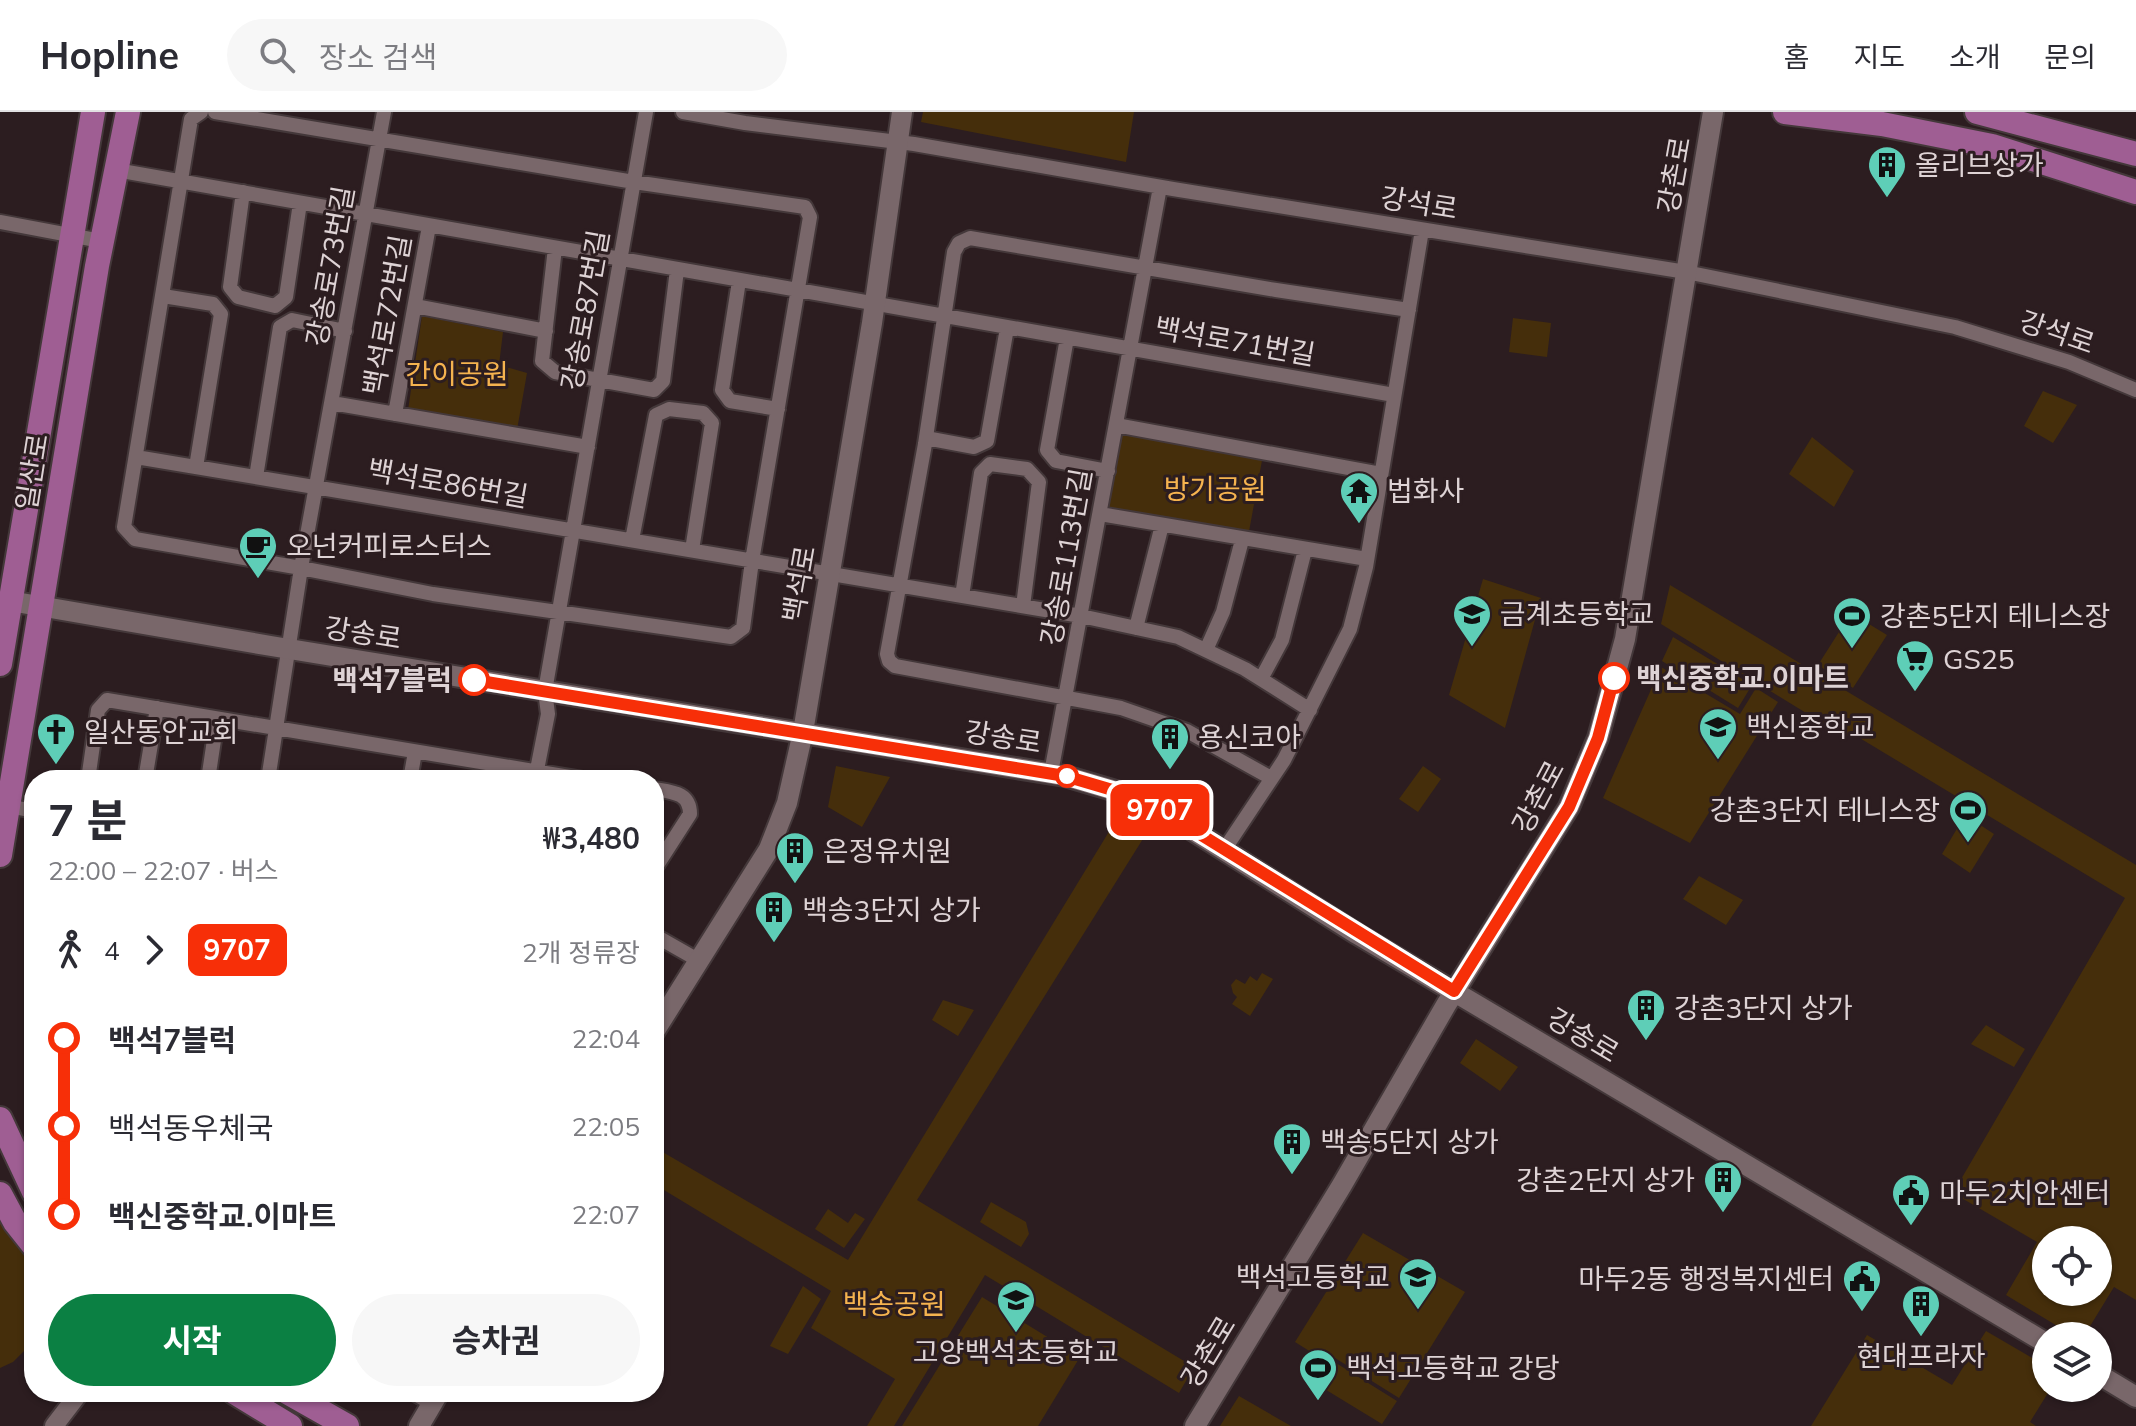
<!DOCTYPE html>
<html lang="ko">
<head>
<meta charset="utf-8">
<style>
	:root { --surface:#fff; --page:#f7f7f7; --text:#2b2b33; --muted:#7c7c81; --line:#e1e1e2; --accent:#0b8043 }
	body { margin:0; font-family:Mulish,"Noto Sans KR",sans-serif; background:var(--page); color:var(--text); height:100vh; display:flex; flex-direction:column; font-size:30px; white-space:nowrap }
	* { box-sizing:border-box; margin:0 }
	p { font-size:26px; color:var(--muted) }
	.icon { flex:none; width:44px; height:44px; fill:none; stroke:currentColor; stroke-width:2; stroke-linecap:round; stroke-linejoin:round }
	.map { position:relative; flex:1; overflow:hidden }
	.sheet { position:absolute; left:24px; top:658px; width:640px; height:632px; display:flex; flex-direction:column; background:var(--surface); border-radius:32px; box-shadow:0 2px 6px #0004 }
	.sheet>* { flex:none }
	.badge { padding:0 16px; border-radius:12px; font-size:28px; line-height:52px }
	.fabs { position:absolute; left:2032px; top:1114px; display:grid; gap:16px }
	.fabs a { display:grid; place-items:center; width:80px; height:80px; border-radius:50%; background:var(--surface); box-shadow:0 2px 6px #0004; font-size:40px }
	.map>.badge { position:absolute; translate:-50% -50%; box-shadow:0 0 0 4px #fff }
	.legs { display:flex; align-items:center; gap:12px; height:88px; padding:0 24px; font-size:26px }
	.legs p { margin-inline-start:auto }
	.summary { display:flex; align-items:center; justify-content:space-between; height:136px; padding:0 24px }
	h1 { font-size:44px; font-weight:700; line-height:60px }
	.primary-button { display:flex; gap:16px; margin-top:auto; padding:16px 24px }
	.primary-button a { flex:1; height:92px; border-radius:48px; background:var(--accent); color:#fff; font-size:32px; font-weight:700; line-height:92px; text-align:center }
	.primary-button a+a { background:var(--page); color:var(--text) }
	ul { padding:0 24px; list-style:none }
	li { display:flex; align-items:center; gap:28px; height:88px; font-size:30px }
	li i { display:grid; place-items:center; width:12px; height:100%; margin:0 10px; background:currentColor }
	li i::after { content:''; width:20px; height:20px; margin:-10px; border:6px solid; border-radius:50%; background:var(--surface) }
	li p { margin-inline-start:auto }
	li:first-child i { background:linear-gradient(#0000 50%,currentColor 0) }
	li:last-child i { background:linear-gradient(currentColor 50%,#0000 0) }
	header { display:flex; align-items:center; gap:48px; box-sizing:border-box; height:112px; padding:0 40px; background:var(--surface); border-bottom:2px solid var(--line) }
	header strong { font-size:38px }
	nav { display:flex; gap:44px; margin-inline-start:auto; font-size:28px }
	.search { width:560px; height:72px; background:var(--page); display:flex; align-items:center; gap:20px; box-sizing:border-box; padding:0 28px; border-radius:44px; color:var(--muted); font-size:30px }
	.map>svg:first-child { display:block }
	.green { fill:#452e0b; fill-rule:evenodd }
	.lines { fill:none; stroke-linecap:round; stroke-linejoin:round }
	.minor-casing { stroke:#44383a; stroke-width:18 }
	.tertiary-casing { stroke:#44383a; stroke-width:22 }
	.secondary-casing { stroke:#44383a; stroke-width:24 }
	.primary-casing { stroke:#44383a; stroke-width:28 }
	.minor { stroke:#79676a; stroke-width:14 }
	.tertiary { stroke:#79676a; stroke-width:18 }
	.secondary { stroke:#79676a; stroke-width:20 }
	.primary { stroke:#9f5e93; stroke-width:24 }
	.line-1-casing { stroke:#fff; stroke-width:18 }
	.line-1 { stroke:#f72f08; stroke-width:12 }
	.stop-1-dot { fill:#fff; stroke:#f72f08; stroke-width:4 }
	.labels { text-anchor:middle; stroke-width:6; stroke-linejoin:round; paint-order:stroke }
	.poi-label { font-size:28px; fill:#ded3d5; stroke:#2c1d20; text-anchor:start }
	.street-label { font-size:28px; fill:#ded3d5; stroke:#2c1d20 }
	.park-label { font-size:28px; fill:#f5b34f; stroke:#2c1d20 }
	.stop-label { font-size:28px; font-weight:bold; fill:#ded3d5; stroke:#2c1d20; text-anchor:start }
</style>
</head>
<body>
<header>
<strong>Hopline</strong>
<div class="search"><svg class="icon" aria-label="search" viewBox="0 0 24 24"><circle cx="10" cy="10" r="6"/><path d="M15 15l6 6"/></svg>장소 검색</div>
<nav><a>홈</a><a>지도</a><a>소개</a><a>문의</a></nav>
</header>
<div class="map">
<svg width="2136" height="1314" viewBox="0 0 2136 1314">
	<rect width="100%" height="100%" fill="#2c1d20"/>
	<path class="green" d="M923 0H1134L1126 50 921 10Z
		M422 204 503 220 499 253 527 261 517 318 408 298Z
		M1513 206 1551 211 1547 245 1509 240Z
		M2043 279 2077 293 2053 331 2024 314Z
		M1120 322 1263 343 1248 425 1107 395Z
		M1812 325 1854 359 1834 395 1789 362Z
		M1483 467 1541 486 1505 616 1449 583Z
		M1670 473 2136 753V1188L2114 1175 2084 1224H2074L2006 1183 2037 1130 1953 1081 2125 786 1858 625 1842 623 1661 512ZM2046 1128H2098V1180H2046Z
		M1851 501 1887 523 1853 576 1818 553Z
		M1673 525 1752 573 1738 596 1662 549Z
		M1661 555 1740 602 1756 576 1778 590 1690 731 1603 686Z
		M836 654 890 665 862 715 828 695Z
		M1423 654 1441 667 1418 700 1399 687Z
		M1124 695 1151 714 917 1088 1194 1255 1179 1281 985 1163 894 1314H867L895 1267 811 1216 831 1179 654 1072V1035L848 1148Z
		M1965 703 1994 722 1970 761 1942 742Z
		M1699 764 1743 788 1726 813 1683 787Z
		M1262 861 1273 867 1250 904 1232 892 1237 885 1233 881 1231 873 1236 867 1245 872 1250 864 1257 869Z
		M943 888 974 898 958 924 932 908Z
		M1986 913 2025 937 2014 955 1971 932Z
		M1476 927 1518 955 1500 979 1460 951Z
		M0 1083 34 1137V1229L13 1250 0 1256Z
		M991 1090 1026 1110 1029 1122 1021 1135 980 1110Z
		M828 1097 848 1111 855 1101 865 1107 844 1136 815 1117Z
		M1363 1121 1465 1180 1399 1286 1335 1246 1330 1252 1295 1230Z
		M803 1174 821 1187 788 1242 770 1234Z
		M982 1185 1080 1245 1038 1314H902Z
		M1986 1219 2046 1254V1276H2051L2030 1310 2036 1314H1811L1867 1223 1952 1273Z
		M1336 1251 1397 1289 1382 1312 1318 1273Z
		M1239 1284 1291 1314H1220Z"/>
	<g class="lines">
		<defs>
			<path id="minor" d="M201 0 191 7 124 415 135 427 301 456 433 482 731 525 743 516 752 449 810 105 805 95 634 70 215 0
				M683 0 745 11 914 32 1173 77 1686 160 1955 215 2069 250 2136 278
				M116 58 1394 283
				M243 80 230 175 238 185 275 194 286 185 300 91
				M0 110 101 129
				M555 136 542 249 555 260 654 278 663 269 677 158
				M739 169 722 278 730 289 778 297
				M163 184 213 192 221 202 196 355
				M415 194 546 219
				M1067 226 1047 338 1056 349 1108 359
				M332 291 588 335
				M395 302 429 114
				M1116 313 1381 362
				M926 326 974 335 987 329 1007 216
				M136 345 1081 504 1178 525 1245 557 1310 598
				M256 365 280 215 292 208 345 219
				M1100 402 1367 447
				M632 428 656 303 669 297 703 301 712 311 692 438
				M962 484 981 361 990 352 1027 357 1039 370 1023 494
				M1136 516 1162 413
				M1206 538 1223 500 1242 428
				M1261 567 1282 528 1305 438
				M1051 661 1160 75
				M1271 666 1187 619 1121 596 895 554 889 549 887 542 925 332 954 140 959 131 970 126 1276 178 1409 198
				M88 668 98 598 107 588 588 668
				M145 668 157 596
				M208 668 217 608
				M268 668 301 456 384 0
				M410 668 415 640
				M535 668 548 602 545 579 646 0
				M654 677C671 680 690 680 690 702L654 758
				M8 694 34 699
				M1224 738 1284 648 1350 517 1366 455 1422 118
				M654 823 698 848
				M412 1280 432 1292"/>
			<path id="tertiary" d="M54 1314 80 1280"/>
			<path id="secondary" d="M10 489 271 534 1065 664 1143 687 1357 822 2046 1231
				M654 920 769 737 787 691 803 620 872 211 902 0
				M2098 1262 2136 1285
				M419 1314 439 1280
				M1195 1314 1342 1073 1446 893 1569 695 1598 626 1625 527 1713 0"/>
			<path id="primary" d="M1785 0 1882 12 1992 34 2136 80
				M1977 0 2136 42
				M0 552 93 0
				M0 743 97 154 128 0
				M0 1007 34 1080
				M0 1082 15 1110 34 1134
				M234 1280 290 1314
				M287 1280 347 1314"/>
		</defs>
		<use href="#minor" class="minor-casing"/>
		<use href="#tertiary" class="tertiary-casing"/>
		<use href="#secondary" class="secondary-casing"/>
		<use href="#primary" class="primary-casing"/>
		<use href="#minor" class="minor"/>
		<use href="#tertiary" class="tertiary"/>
		<use href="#secondary" class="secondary"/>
		<use href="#primary" class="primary"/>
	</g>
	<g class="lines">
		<defs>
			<path id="line-1" d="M474 568 1065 664 1143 687 1454 879 1569 695 1598 626 1614 566"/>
		</defs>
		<use href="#line-1" class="line-1-casing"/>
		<use href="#line-1" class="line-1"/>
	</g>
	<defs>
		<symbol id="building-pin" viewBox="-11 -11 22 30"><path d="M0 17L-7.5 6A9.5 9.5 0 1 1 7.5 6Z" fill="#5eceb7" stroke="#2c1d20"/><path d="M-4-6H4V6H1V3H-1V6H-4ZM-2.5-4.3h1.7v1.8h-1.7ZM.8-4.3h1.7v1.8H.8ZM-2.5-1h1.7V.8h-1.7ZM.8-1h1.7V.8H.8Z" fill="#111"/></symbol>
		<symbol id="temple-pin" viewBox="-11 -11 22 30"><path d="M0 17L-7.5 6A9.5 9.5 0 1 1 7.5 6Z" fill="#5eceb7" stroke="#2c1d20"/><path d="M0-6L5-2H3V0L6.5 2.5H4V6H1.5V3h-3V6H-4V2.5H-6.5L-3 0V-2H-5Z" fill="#111"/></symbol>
		<symbol id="cafe-pin" viewBox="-11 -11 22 30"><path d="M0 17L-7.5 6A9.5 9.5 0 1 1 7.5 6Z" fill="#5eceb7" stroke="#2c1d20"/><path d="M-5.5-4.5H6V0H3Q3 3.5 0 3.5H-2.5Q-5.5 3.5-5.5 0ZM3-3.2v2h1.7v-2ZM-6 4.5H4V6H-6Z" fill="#111"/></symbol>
		<symbol id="school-pin" viewBox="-11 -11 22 30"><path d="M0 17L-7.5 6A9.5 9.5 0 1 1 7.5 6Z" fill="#5eceb7" stroke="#2c1d20"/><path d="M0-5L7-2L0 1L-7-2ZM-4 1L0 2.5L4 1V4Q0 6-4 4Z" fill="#111"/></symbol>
		<symbol id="stadium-pin" viewBox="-11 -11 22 30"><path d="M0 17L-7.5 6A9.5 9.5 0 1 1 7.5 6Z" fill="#5eceb7" stroke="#2c1d20"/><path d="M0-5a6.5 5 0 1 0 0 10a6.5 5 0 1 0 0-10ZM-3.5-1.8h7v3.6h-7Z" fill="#111"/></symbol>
		<symbol id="supermarket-pin" viewBox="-11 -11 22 30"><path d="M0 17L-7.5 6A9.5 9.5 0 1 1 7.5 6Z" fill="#5eceb7" stroke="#2c1d20"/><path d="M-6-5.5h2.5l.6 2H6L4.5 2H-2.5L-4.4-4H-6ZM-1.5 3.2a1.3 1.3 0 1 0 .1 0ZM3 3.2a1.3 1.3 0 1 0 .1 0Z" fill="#111"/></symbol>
		<symbol id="church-pin" viewBox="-11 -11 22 30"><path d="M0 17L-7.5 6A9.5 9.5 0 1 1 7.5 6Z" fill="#5eceb7" stroke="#2c1d20"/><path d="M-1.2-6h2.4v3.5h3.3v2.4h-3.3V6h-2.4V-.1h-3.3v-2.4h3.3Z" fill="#111"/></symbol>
		<symbol id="civic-pin" viewBox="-11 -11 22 30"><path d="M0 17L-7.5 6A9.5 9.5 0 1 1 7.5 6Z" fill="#5eceb7" stroke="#2c1d20"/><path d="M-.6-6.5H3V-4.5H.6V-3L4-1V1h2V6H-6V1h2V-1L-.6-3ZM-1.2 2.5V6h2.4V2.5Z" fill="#111"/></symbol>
	</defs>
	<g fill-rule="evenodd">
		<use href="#building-pin" x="1865" y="31" width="44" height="60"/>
		<use href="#temple-pin" x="1337" y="357" width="44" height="60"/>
		<use href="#cafe-pin" x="236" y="412" width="44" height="60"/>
		<use href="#school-pin" x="1450" y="480" width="44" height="60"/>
		<use href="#stadium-pin" x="1830" y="482" width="44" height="60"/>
		<use href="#supermarket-pin" x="1893" y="525" width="44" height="60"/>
		<use href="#school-pin" x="1696" y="593" width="44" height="60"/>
		<use href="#church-pin" x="34" y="598" width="44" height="60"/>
		<use href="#building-pin" x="1148" y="603" width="44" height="60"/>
		<use href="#stadium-pin" x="1946" y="676" width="44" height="60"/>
		<use href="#building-pin" x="773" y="717" width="44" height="60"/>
		<use href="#building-pin" x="752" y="776" width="44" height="60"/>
		<use href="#building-pin" x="1624" y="874" width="44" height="60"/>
		<use href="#building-pin" x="1270" y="1008" width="44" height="60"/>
		<use href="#building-pin" x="1701" y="1046" width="44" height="60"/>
		<use href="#civic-pin" x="1889" y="1059" width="44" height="60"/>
		<use href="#school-pin" x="1396" y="1143" width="44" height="60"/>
		<use href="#civic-pin" x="1840" y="1145" width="44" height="60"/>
		<use href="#school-pin" x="994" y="1166" width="44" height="60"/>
		<use href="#building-pin" x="1899" y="1170" width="44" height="60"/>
		<use href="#stadium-pin" x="1296" y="1234" width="44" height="60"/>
	</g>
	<g class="stop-1-dot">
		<circle cx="1614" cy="566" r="14"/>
		<circle cx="474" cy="568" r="14"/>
		<circle cx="1067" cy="664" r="10"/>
	</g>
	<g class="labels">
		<g class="poi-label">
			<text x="1915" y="63">올리브상가</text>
			<text x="1387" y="389">법화사</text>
			<text x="286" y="444">오넌커피로스터스</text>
			<text x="1500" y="512">금계초등학교</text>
			<text x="1880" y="514">강촌5단지 테니스장</text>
			<text x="1943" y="557">GS25</text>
			<text x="1746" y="625">백신중학교</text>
			<text x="84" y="630">일산동안교회</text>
			<text x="1198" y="635">용신코아</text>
			<text x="1940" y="708" text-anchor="end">강촌3단지 테니스장</text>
			<text x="823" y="749">은정유치원</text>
			<text x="802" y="808">백송3단지 상가</text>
			<text x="1674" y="906">강촌3단지 상가</text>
			<text x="1320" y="1040">백송5단지 상가</text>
			<text x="1695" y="1078" text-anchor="end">강촌2단지 상가</text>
			<text x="1939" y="1091">마두2치안센터</text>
			<text x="1390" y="1175" text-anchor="end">백석고등학교</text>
			<text x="1834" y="1177" text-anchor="end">마두2동 행정복지센터</text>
			<text x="1016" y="1250" text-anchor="middle">고양백석초등학교</text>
			<text x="1921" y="1254" text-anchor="middle">현대프라자</text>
			<text x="1346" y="1266">백석고등학교 강당</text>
		</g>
		<g class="street-label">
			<text transform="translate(1674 63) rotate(-80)" y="10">강촌로</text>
			<text transform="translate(1419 91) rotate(9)" y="10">강석로</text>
			<text transform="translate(330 154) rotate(-80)" y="10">강송로73번길</text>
			<text transform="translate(585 198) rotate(-80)" y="10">강송로87번길</text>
			<text transform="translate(387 203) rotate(-80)" y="10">백석로72번길</text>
			<text transform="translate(2057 220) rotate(19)" y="10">강석로</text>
			<text transform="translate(1235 229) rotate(10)" y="10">백석로71번길</text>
			<text transform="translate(32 360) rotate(-81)" y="10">일산로</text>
			<text transform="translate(448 371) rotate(10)" y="10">백석로86번길</text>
			<text transform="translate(1066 445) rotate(-80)" y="10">강송로113번길</text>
			<text transform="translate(799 472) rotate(-80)" y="10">백석로</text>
			<text transform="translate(363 521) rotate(9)" y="10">강송로</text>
			<text transform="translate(1003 625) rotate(9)" y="10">강송로</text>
			<text transform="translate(1538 685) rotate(-62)" y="10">강촌로</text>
			<text transform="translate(1583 923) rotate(31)" y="10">강송로</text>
			<text transform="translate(1208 1240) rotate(-59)" y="10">강촌로</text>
		</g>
		<g class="park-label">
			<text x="457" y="272">간이공원</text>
			<text x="1215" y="387">방기공원</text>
			<text x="894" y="1202">백송공원</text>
		</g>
		<g class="stop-label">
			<text x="1636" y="576">백신중학교.이마트</text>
			<text x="452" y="578" text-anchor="end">백석7블럭</text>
		</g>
	</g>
</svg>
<div class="fabs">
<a><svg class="icon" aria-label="locate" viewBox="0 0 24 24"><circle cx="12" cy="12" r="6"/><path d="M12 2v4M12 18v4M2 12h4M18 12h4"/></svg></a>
<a><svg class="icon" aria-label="layers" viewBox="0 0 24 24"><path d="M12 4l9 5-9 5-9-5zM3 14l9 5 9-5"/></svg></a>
</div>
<b class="badge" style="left:1160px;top:698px;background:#f72f08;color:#fff">9707</b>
<section class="sheet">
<div class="summary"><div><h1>7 분</h1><p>22:00 – 22:07 · 버스</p></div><b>₩3,480</b></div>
<div class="legs"><svg class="icon" aria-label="walk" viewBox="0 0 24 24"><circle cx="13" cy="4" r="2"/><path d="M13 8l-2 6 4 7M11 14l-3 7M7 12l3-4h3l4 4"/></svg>4<svg class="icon" aria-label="forward" viewBox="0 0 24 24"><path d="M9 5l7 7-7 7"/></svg><b class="badge" style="background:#f72f08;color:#fff">9707</b><p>2개 정류장</p></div>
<ul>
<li><i style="color:#f72f08"></i><b>백석7블럭</b><p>22:04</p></li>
<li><i style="color:#f72f08"></i><span>백석동우체국</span><p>22:05</p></li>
<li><i style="color:#f72f08"></i><b>백신중학교.이마트</b><p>22:07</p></li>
</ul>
<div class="primary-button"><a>시작</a><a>승차권</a></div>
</section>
</div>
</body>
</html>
